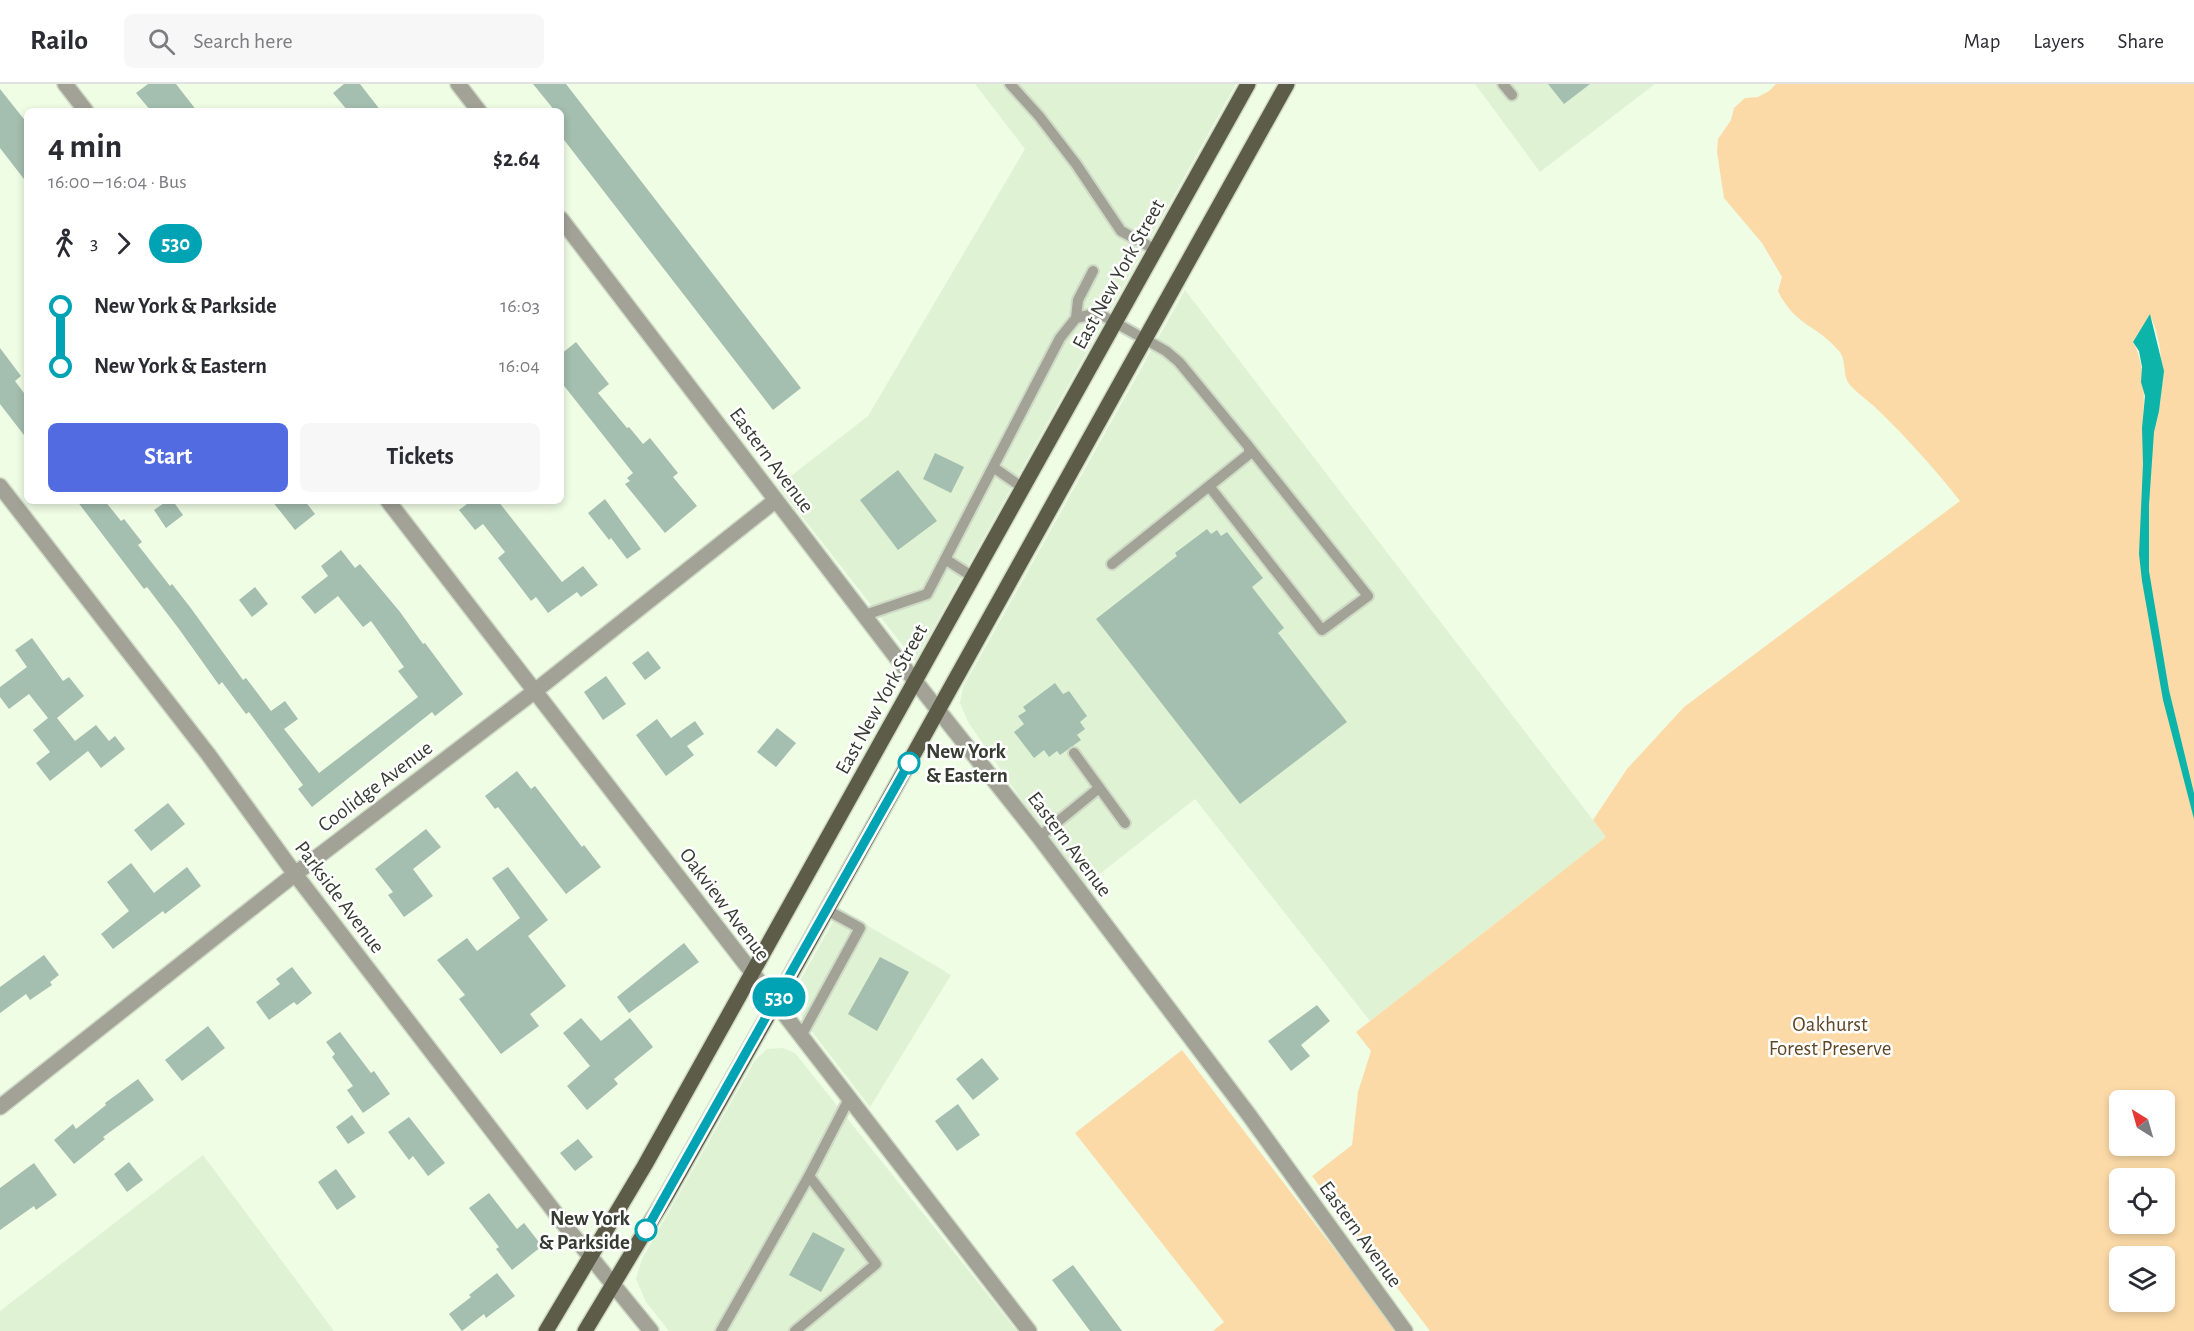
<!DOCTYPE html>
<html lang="en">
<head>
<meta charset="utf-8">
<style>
	:root { --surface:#fff; --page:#f7f7f7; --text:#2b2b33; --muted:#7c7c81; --line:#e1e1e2; --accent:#526be0 }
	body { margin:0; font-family:"Alegreya Sans",sans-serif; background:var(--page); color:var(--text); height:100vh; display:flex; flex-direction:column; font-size:22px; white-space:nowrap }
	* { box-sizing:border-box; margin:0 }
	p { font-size:20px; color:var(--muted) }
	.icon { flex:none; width:33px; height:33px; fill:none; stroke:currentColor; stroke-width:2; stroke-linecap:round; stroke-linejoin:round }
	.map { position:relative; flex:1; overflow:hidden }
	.drawer { position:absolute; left:24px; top:24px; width:540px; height:396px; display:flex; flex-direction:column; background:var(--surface); border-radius:9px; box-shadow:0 3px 9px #0003 }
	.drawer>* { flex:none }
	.badge { padding:0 12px; border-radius:20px; font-size:21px; line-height:39px }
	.needle { width:39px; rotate:323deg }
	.fabs { position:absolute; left:2109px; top:1006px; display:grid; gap:12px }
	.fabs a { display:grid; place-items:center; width:66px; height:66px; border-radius:9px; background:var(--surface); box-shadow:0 3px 9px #0003; font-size:30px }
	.map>.badge { position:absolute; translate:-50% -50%; box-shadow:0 0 0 3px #fff }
	.legs { display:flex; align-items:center; gap:9px; height:66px; padding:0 24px; font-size:20px }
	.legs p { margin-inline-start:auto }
	.headline { display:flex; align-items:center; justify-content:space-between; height:102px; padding:0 24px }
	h1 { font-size:33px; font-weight:600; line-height:45px }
	.cta { display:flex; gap:12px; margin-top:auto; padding:12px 24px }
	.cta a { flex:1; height:69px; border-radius:9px; background:var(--accent); color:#fff; font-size:24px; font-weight:600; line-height:69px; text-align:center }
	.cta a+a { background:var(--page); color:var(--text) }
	ul { padding:0 24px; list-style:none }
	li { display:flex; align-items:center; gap:21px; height:60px; font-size:22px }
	li i { display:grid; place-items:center; width:9px; height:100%; margin:0 8px; background:currentColor }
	li i::after { content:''; width:15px; height:15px; margin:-8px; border:4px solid; border-radius:50%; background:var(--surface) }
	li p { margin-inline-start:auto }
	li:first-child i { background:linear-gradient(#0000 50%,currentColor 0) }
	li:last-child i { background:linear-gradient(currentColor 50%,#0000 0) }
	header { display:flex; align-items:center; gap:36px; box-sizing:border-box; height:84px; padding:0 30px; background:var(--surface); border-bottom:2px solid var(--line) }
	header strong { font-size:28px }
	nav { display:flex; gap:33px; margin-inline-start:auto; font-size:21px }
	.search { width:420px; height:54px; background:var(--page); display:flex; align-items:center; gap:15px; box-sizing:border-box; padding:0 21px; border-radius:9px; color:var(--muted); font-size:22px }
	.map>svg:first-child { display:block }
	.built { fill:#dff2d3 }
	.green { fill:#fcdaa8; fill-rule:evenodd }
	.water { fill:#0cb4aa }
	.building { fill:#a4beaf }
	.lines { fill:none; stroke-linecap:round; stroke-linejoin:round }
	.lane-casing { stroke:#cedac5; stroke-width:14 }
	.street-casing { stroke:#cedac5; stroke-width:18 }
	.primary-casing { stroke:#cedac5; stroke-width:18 }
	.lane { stroke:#a2a297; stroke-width:10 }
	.street { stroke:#a2a297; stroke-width:15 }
	.primary { stroke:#5d5c49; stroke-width:15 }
	.line-1-casing { stroke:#fff; stroke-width:14 }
	.line-1 { stroke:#00a3b4; stroke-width:9 }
	.stop-1-dot { fill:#fff; stroke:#00a3b4; stroke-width:3 }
	.labels { text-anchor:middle; stroke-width:5; stroke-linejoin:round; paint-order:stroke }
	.street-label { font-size:21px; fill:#363c32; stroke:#fff }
	.stop-label { font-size:21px; font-weight:bold; fill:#363c32; stroke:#fff; text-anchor:start }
	.park-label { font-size:21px; fill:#5f4825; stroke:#fff }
</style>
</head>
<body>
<header>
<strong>Railo</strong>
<div class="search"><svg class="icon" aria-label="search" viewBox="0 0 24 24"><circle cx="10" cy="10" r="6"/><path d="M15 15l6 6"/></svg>Search here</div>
<nav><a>Map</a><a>Layers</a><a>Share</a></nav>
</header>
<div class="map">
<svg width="2194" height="1247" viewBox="0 0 2194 1247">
	<rect width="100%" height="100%" fill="#effde5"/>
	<path class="built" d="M975 0H1236L915 577 778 402 868 332 1025 65Z
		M1475 0H1655L1540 88Z
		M1185 206 1606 753 1370 937 1195 715 1082 804 968 638 960 619 963 603Z
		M840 825 951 891 870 1023 803 936 797 917V902Z
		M783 964 795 969 1017 1247H669L646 1218 636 1195 642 1175 755 976 767 965Z
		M203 1071 334 1247H0V1227Z"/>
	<path class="green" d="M1776 0H2194V1247H1430L1312 1092 1352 1061 1358 1008 1371 967 1356 948 1606 753 1593 736 1627 685 1684 623 1960 417C1935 385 1907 354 1877 325 1869 317 1858 310 1850 301 1842 292 1847 276 1839 267 1817 241 1795 242 1778 207L1782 193 1762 159 1724 114 1717 68 1718 55 1731 36 1734 24 1745 14 1758 13 1769 7ZM2150 231C2163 259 2163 289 2160 320L2143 333C2145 313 2144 276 2133 258ZM2120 1017H2164V1062H2120ZM2120 1095H2164V1140H2120ZM2120 1173H2164V1218H2120Z
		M1182 966 1397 1247H1213L1224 1238 1075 1049Z"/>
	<path class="water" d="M2150 230 2164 287 2159 327 2154 348 2149 421V487L2169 606 2194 709V735L2163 616 2142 497 2139 470 2143 380 2142 344 2145 312 2141 298 2142 283 2139 267 2133 258Z"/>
	<path class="building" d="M148 0H176L197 27H151L136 9Z
		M344 0H360L381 27H348L333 9Z
		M533 0H566L801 304 773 326 561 52V27H555Z
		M1548 0H1590L1564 20Z
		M0 5 27 39V99L0 64Z
		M576 258 609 300 598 309 627 344 629 343 643 360 650 354 678 389 673 393 697 422 665 449 625 400 630 397 627 394 633 389 561 298V270Z
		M0 264 21 292 15 297 27 313V355L0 320Z
		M935 369 964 383 951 409 923 395Z
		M898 386 937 437 898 466 860 416Z
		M605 415 641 465 627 475 611 454 609 456 588 429Z
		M77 417H105L121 437 124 435 142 458 138 461 170 502 172 500 190 523 243 596 246 594 271 627 285 617 298 635 284 645 319 689 418 613 398 587 404 583 371 537 363 543 338 512 315 530 301 513 328 492 321 482 341 466 355 484 360 480 400 528 423 560 425 559 463 610 435 632 432 628 312 723 298 705 303 701 249 628 246 630 222 598 219 601 179 545 147 503 144 505Z
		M167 417H173L183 431 166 444 154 426Z
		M272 417H305L315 430 295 446Z
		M471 417H498L562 498 583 482 598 501 581 513 577 508 548 529 536 513 531 517 498 474 505 468 483 440 475 446 459 426Z
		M1207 445 1211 450 1217 446 1221 452 1227 448 1263 494 1252 503 1284 544 1278 549 1347 638 1240 720 1096 535 1177 472 1175 469Z
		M255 503 268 520 252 533 239 516Z
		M32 554 63 597 69 593 84 612 57 634 75 657 96 641 109 657 115 652 125 665 101 684 88 667 50 697 36 679 50 668 33 646 48 634 29 610 9 625 0 613V603L27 583 15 566Z
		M648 567 661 584 645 596 632 579Z
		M606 592 626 620 603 636 584 608Z
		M1055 599 1063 610 1069 607 1087 632 1080 638 1085 645 1077 651 1081 656 1060 671 1057 667 1049 673 1044 666 1034 674 1014 648 1024 640 1018 632 1026 627 1023 623Z
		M657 635 671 654 695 637 704 650 687 662 694 671 666 692 636 651Z
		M777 644 796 659 776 683 757 668Z
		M517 687 531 705 535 702 582 763 584 761 601 783 566 810 498 723 495 725 485 712Z
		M168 719 185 740 151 767 134 746Z
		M426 745 441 763 413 785 433 812 404 833 388 811 393 808 375 785Z
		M131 779 154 809 187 783 201 802 165 830 163 827 113 865 101 850 129 827 107 798Z
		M508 783 548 836 528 852 566 902 530 930 539 942 501 970 459 915 465 911 437 876 467 854 477 867 520 834 492 794Z
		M684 859 699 878 629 929 617 913Z
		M44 871 59 891 50 898 52 901 30 916 26 910 0 929V903Z
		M880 873 909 888 877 947 848 930Z
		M292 883 312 909 297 921 294 918 269 936 256 918 280 900 276 895Z
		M1317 921 1330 937 1301 961 1310 972 1291 987 1268 957Z
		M581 934 601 957 630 934 653 963 614 995 618 1000 587 1026 567 1002 590 982 563 949Z
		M208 942 225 964 182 997 165 976Z
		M340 948 371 989 374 987 390 1010 363 1029 347 1006 353 1002 332 973 335 970 326 958Z
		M982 974 999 995 973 1016 956 995Z
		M138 995 154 1016 103 1053 105 1055 74 1080 54 1056 73 1040 76 1045 106 1021 105 1019Z
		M958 1020 980 1051 957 1067 935 1037Z
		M352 1031 365 1049 348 1060 336 1043Z
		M409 1033 445 1079 428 1092 413 1072 409 1076 388 1048Z
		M578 1055 593 1073 575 1087 560 1069Z
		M129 1078 143 1096 127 1108 114 1090Z
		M34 1079 57 1111 36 1126 34 1122 0 1146V1104Z
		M336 1085 356 1113 337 1126 318 1098Z
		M489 1109 517 1145 524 1139 542 1162 512 1186 496 1165 499 1163 469 1124Z
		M813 1148 845 1165 821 1208 789 1191Z
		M1073 1181 1122 1247H1090L1052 1196Z
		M497 1189 515 1212 486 1234 484 1230 462 1247 449 1230 471 1213 469 1211Z"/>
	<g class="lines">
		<defs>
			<path id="lane" d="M1010 0 1039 32 1076 80 1121 147 1156 166
				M1503 0 1512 11
				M1076 234 1078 216 1093 187
				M993 383 1023 404
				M1209 402 1322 546 1368 512 1249 363
				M945 475 973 493
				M865 531 927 510 1060 254 1076 234 1098 229 1166 267 1179 278 1249 363V370L1112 480
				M1074 669 1125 739
				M1039 753 1099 704
				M801 952 860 844 827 826
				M721 1247 809 1092 849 1015
				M795 1247 876 1180 809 1092"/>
			<path id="street" d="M65 0 86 27
				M458 0 479 27
				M561 135 896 573 1039 753 1249 1031 1405 1247
				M0 402 208 670 295 790 567 1144 651 1247
				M388 417 1029 1247
				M0 1023 295 790 535 607 776 416"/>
			<path id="primary" d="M546 1247 645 1081 1248 0
				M585 1247 665 1114 775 919 1287 0"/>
		</defs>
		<use href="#lane" class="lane-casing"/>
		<use href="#street" class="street-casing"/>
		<use href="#primary" class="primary-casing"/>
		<use href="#lane" class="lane"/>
		<use href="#street" class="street"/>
		<use href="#primary" class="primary"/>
	</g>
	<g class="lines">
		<defs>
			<path id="line-1" d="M646 1146 909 679"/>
		</defs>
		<use href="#line-1" class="line-1-casing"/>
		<use href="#line-1" class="line-1"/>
	</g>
	<g class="stop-1-dot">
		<circle cx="909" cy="679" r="10"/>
		<circle cx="646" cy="1146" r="10"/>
	</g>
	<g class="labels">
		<g class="street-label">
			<text transform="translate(1118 190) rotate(-61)" y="7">East New York Street</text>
			<text transform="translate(772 376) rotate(53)" y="7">Eastern Avenue</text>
			<text transform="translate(881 615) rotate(-61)" y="7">East New York Street</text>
			<text transform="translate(375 702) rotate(-37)" y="7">Coolidge Avenue</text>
			<text transform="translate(1070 760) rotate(53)" y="7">Eastern Avenue</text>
			<text transform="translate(340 813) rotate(53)" y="7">Parkside Avenue</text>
			<text transform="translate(725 820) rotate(53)" y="7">Oakview Avenue</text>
			<text transform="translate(1361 1150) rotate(54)" y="7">Eastern Avenue</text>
		</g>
		<g class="stop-label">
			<text x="926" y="674">New York<tspan x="926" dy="24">&amp; Eastern</tspan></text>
			<text x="630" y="1141" text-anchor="end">New York<tspan x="630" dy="24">&amp; Parkside</tspan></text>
		</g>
		<g class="park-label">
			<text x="1830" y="947">Oakhurst<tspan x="1830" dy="24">Forest Preserve</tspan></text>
		</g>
	</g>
</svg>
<div class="fabs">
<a><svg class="needle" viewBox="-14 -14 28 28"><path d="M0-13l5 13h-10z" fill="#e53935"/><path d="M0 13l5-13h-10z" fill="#7c7c81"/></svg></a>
<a><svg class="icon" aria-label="locate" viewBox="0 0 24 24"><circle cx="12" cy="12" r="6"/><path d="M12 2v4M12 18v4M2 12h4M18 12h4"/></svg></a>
<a><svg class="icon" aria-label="layers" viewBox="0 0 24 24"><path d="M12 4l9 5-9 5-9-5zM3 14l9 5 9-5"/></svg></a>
</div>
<b class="badge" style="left:779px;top:913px;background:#00a3b4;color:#fff">530</b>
<section class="drawer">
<div class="headline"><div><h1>4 min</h1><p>16:00 – 16:04 · Bus</p></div><b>$2.64</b></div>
<div class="legs"><svg class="icon" aria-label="walk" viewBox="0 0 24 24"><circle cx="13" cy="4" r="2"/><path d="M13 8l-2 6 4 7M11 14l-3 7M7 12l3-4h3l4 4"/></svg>3<svg class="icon" aria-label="forward" viewBox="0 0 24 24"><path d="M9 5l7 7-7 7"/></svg><b class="badge" style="background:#00a3b4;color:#fff">530</b></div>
<ul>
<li><i style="color:#00a3b4"></i><b>New York &amp; Parkside</b><p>16:03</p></li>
<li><i style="color:#00a3b4"></i><b>New York &amp; Eastern</b><p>16:04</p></li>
</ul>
<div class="cta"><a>Start</a><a>Tickets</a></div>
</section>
</div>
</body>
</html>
